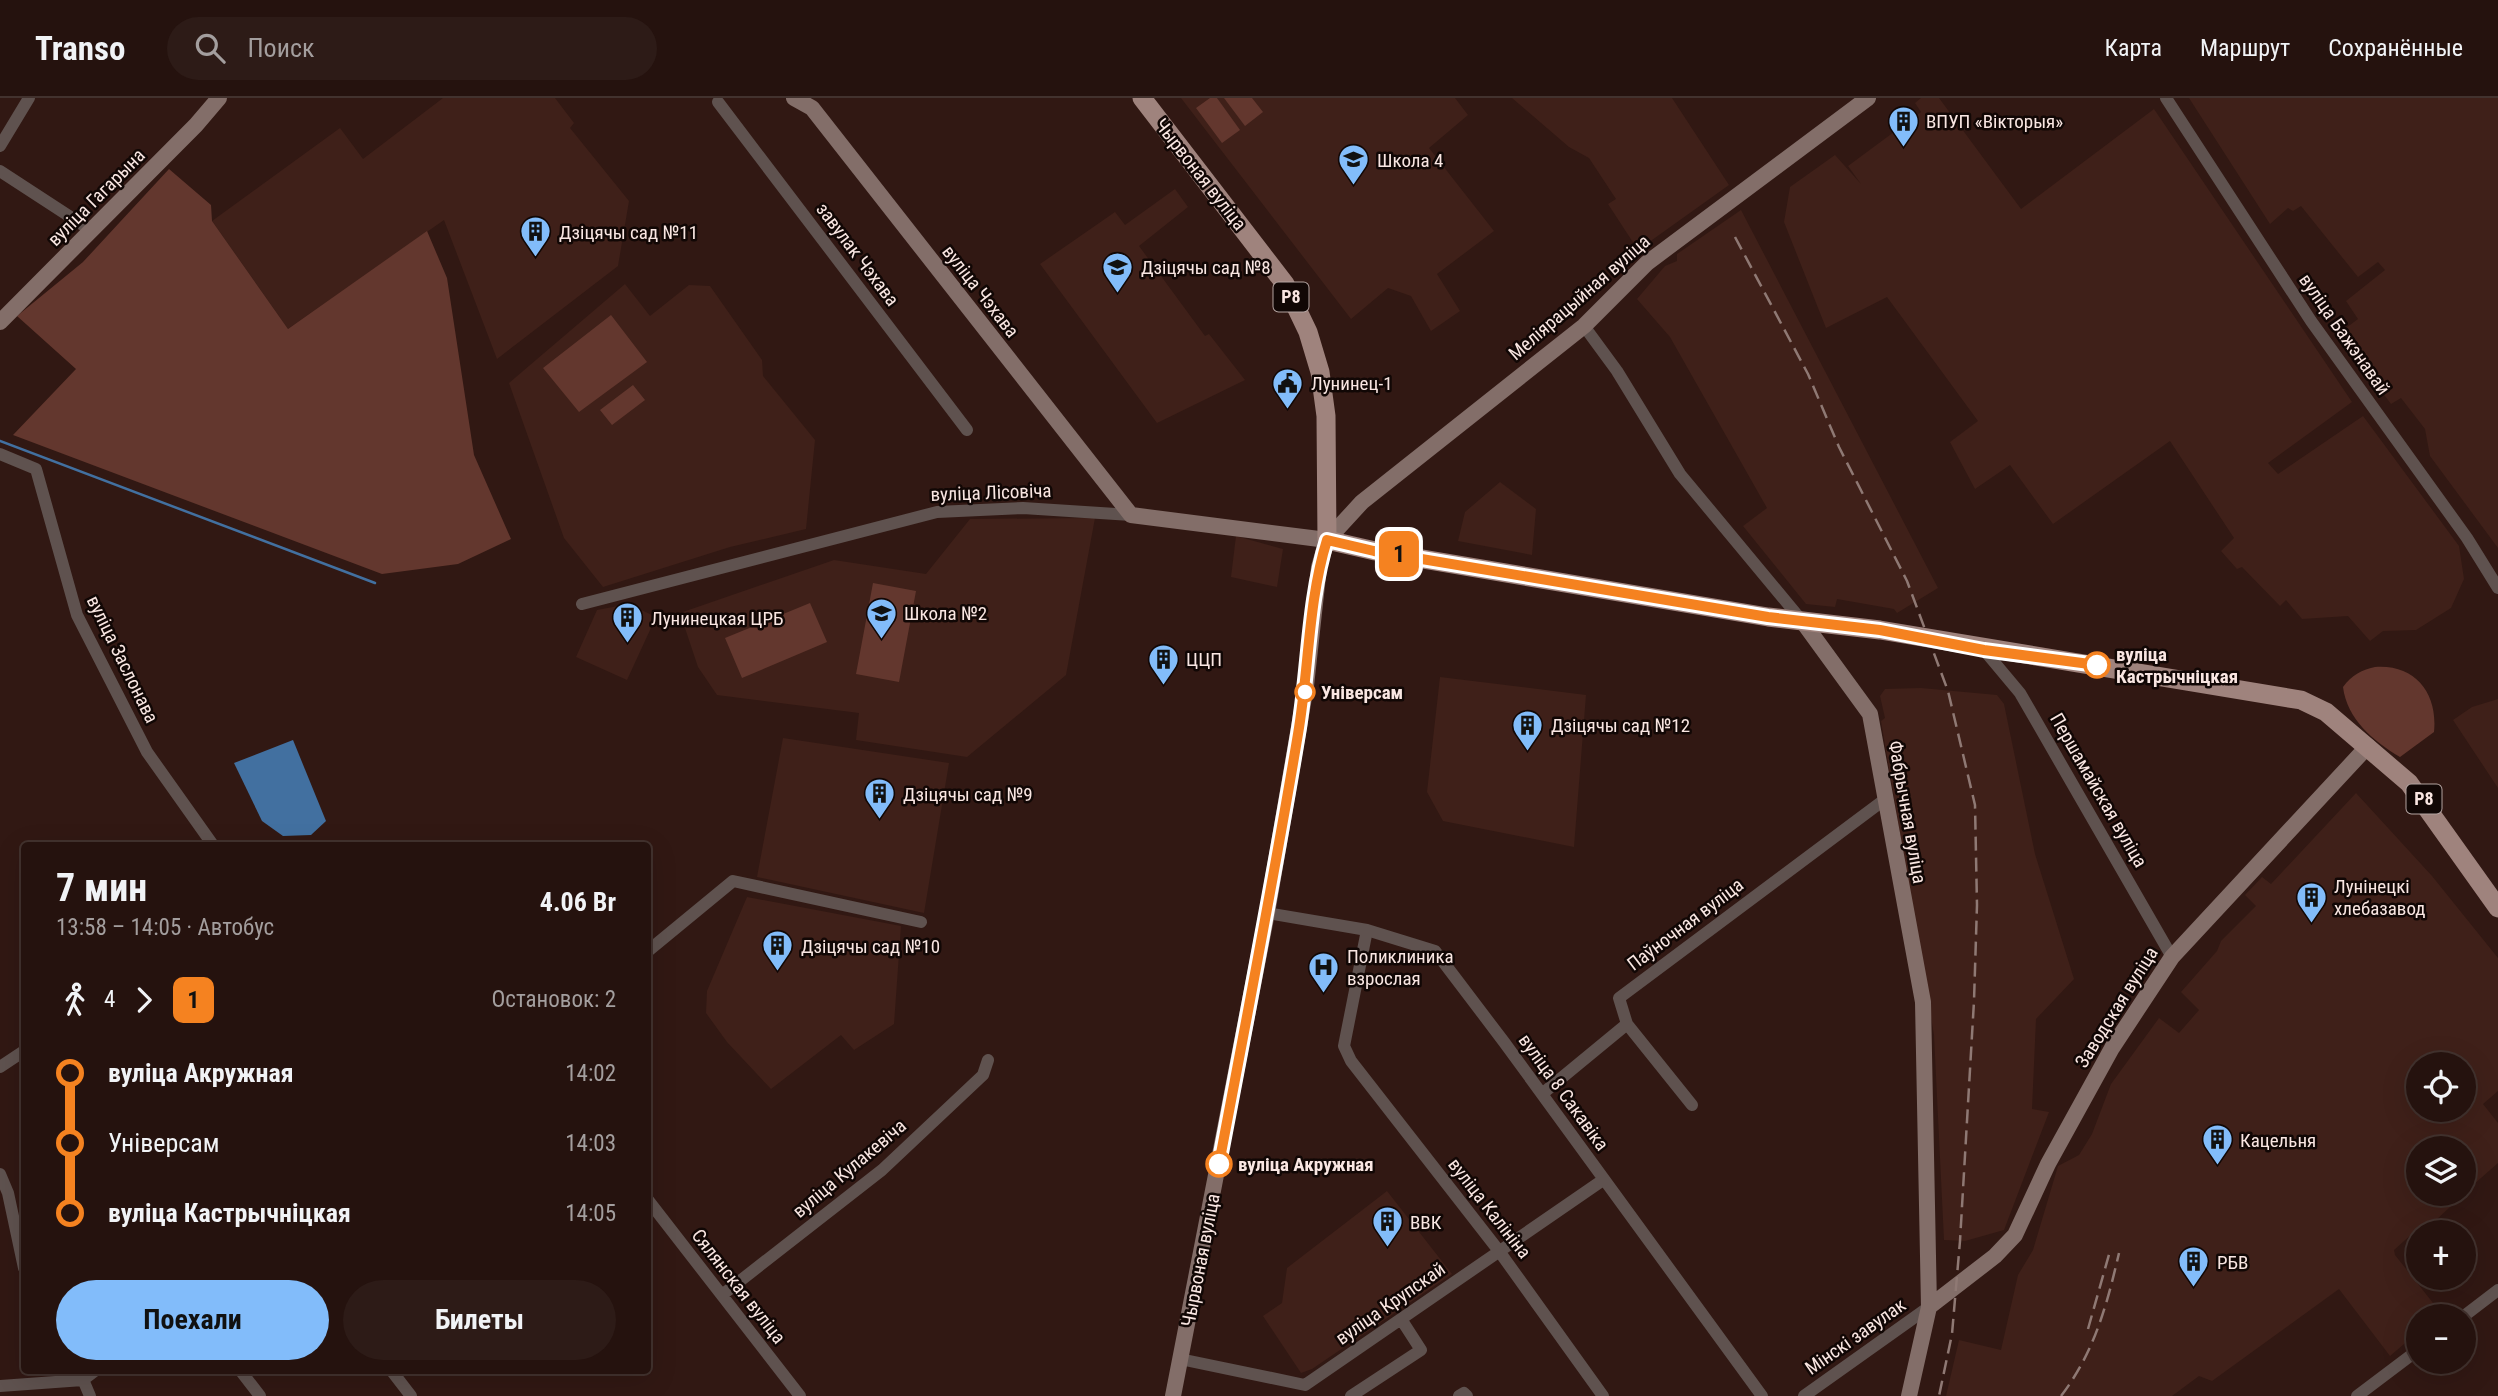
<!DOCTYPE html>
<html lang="ru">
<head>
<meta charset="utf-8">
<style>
	:root { --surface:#25120e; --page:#2d1b17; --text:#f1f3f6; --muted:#a39e9e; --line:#42322e; --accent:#82bcfa }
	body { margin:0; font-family:"Roboto Condensed",sans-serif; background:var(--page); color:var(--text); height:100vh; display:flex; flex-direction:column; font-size:26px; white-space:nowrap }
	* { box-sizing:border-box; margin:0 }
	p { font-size:23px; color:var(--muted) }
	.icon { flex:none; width:38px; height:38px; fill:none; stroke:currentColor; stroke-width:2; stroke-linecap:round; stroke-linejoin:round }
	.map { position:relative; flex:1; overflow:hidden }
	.sheet { position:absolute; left:21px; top:744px; width:630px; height:532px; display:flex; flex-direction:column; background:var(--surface); border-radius:7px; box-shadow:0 7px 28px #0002,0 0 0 2px var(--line) }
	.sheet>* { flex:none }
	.badge { padding:0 14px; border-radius:10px; font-size:24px; line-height:46px }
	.buttons { position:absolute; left:2406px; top:954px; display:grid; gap:14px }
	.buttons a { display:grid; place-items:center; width:70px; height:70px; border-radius:50%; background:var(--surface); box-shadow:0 7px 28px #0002,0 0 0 2px var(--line); font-size:35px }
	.map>.badge { position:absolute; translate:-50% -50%; box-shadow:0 0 0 4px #fff }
	.legs { display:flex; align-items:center; gap:10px; height:77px; padding:0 35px; font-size:23px }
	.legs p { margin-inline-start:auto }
	.summary { display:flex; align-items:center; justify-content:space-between; height:119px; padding:0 35px }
	h1 { font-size:38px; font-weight:700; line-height:52px }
	.action { display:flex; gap:14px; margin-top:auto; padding:14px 35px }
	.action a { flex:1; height:80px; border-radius:42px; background:var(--accent); color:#111; font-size:28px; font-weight:700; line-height:80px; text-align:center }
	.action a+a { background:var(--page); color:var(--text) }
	ul { padding:0 35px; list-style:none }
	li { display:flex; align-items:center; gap:24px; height:70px; font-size:26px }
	li i { display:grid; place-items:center; width:10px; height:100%; margin:0 9px; background:currentColor }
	li i::after { content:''; width:18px; height:18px; margin:-9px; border:5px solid; border-radius:50%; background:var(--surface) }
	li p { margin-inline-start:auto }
	li:first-child i { background:linear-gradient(#0000 50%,currentColor 0) }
	li:last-child i { background:linear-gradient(currentColor 50%,#0000 0) }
	header { display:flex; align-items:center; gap:42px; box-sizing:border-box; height:98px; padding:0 35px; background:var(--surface); border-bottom:2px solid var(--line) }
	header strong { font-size:33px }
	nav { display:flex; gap:38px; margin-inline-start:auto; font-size:24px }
	.search { width:490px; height:63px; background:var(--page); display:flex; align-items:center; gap:18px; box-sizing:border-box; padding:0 24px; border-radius:38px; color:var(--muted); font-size:26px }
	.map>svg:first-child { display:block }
	.built { fill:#3f2019; fill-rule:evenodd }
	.green { fill:#63372e }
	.water { fill:#4270a0 }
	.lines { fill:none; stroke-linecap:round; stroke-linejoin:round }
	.stream { stroke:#4270a0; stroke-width:2.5 }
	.street { stroke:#5f524f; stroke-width:12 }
	.secondary { stroke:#836e69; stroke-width:16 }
	.primary { stroke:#9f837d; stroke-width:19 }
	.rail { stroke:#8f7974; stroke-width:2.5; stroke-dasharray:14 7; stroke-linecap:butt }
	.line-1-casing { stroke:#fff; stroke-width:16 }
	.line-1 { stroke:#f58220; stroke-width:10 }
	.stop-1-dot { fill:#fff; stroke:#f58220; stroke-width:3.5 }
	.labels { text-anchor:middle; stroke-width:5; stroke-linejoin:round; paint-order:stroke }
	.shield { fill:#110705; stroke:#b3a3a0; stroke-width:2 }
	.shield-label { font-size:18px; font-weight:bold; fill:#f9e6e2 }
	.poi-label { font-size:19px; fill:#f9e6e2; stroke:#110705; text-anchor:start }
	.street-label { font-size:19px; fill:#f9e6e2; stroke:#110705 }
	.stop-label { font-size:19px; font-weight:bold; fill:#f9e6e2; stroke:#110705; text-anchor:start }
</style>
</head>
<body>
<header>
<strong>Transo</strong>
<div class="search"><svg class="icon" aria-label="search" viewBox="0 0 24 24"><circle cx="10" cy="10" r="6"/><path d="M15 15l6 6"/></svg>Поиск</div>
<nav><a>Карта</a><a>Маршрут</a><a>Сохранённые</a></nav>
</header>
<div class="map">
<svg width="2498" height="1298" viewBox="0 0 2498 1298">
	<rect width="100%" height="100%" fill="#311813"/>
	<path class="built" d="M443 0H555L574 25 570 30 629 103 618 168 497 261 444 122 288 231 212 123 340 30 363 61Z
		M1181 0H1455L1468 17 1429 50 1494 133 1437 176 1460 213 1431 233 1411 198 1388 190 1351 221Z
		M1512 0H1672L1729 87 1638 152 1608 106 1616 101 1589 60 1569 49Z
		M1921 0H1939L2021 111 2154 11 2352 304 2268 365 2278 376 2363 318 2459 448 2464 481 2451 510 2416 532 2383 533 2370 543 2348 518 2302 521 2286 502 2280 508 2242 469 2237 471 2221 453 2234 440 2170 343 2053 426 2010 367 1975 391 1950 344 1978 323 1887 199 1826 230 1784 124 1790 89 1835 57 1861 86 1848 68 1921 14 1915 5Z
		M2189 0H2498V450L2430 358 2425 331 2401 300 2391 306 2361 266 2368 261 2346 230 2358 221 2346 203 2385 172 2378 164 2358 179 2301 108 2293 113 2288 110 2270 126Z
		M1175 91 1188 109 1139 148 1205 238 1209 236 1245 282 1157 325 1040 166 1115 114 1125 127Z
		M1741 112 1938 490 1897 515 1894 511 1837 501 1835 509 1806 506 1743 428 1767 410 1670 239 1637 201 1665 168 1677 163V156Z
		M625 186 650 218 689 187 710 188 762 262 763 278 815 342 806 431 730 449 603 489 564 440 509 285Z
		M1500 384 1536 411 1532 457 1458 443 1465 414Z
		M1095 420 1066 577 967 659 856 642 859 615 717 597 698 569 680 515 834 462 926 476 970 421Z
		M1236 438 1283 451 1277 489 1231 479Z
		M629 506 656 519 627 582 576 559 597 512Z
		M1440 579 1586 597 1574 749 1443 723 1427 694Z
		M1921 590 1997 597 2004 606 2035 756 2074 881 2036 921 2032 1011 2049 1014 2004 1132 1965 1143 1944 1142 1934 937 1881 623 1885 620 1880 598 1885 591Z
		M2498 601V690L2453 622 2472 609Z
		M783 640 949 665 924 815 757 779Z
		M2356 695 2432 778 2498 860V993L2483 1006 2498 1025V1065L2464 1095V1050H2418V1096H2464L2435 1123 2424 1125 2394 1152 2395 1157 2441 1215 2437 1218H2418V1234L2390 1258 2339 1191 2212 1283 2199 1278 2172 1298H1946L1959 1242 2001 1252 2018 1177 2033 1152 2058 1068 2079 1057 2092 1036 2111 986 2159 920 2179 935 2199 912 2181 894 2217 853 2221 843 2256 808 2245 797 2262 779 2271 786ZM2464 966V1012H2418V966Z
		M747 799 901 828 894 926 854 952 841 937 771 991 727 944 706 915 707 893Z
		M1387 1093 1452 1176 1312 1271 1301 1275 1263 1218 1282 1205 1287 1170Z"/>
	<path class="green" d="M1210 0H1217L1240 32 1222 45 1196 10Z
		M1224 0H1252L1263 14 1245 28Z
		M169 71 211 107 212 123 288 231 427 133 447 180 474 357 511 441 458 466 382 476 13 337 76 271 17 218 83 164Z
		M611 217 647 264 579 314 543 270Z
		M633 287 645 302 612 327 600 312Z
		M873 485 916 493 899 584 856 576Z
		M810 505 827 544 742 580 725 540Z
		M2375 569C2415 566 2438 595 2434 634L2400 659C2373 643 2347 621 2343 589 2352 577 2361 572 2375 569Z"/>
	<path class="water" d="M293 642 326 723 311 737 283 738 262 723 234 665Z"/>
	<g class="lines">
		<path class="stream" d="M0 343 375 485"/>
		<path class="street" d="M2166 0 2311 223 2467 440 2498 490
			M718 4 967 332
			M0 48 29 0
			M0 73 92 133
			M1584 228 1617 273 1680 376 1803 524
			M0 356 36 371 77 517 147 654 213 747
			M582 506 937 414 1023 410 1131 417
			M1984 552 2020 595 2172 859
			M1267 815 1367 832 1435 853 1504 944 1762 1298
			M1367 832 1344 948 1351 963 1499 1153 1603 1298
			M648 853 733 783 921 824
			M1627 926 1692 1007
			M0 969 24 953
			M1542 996 1627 926 1619 900 1884 702
			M0 1076 8 1095 24 1170
			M648 1102 800 1298
			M722 1197 882 1072 983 977 988 962
			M2464 1218 2498 1192
			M1180 1261 1305 1287 1603 1082
			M79 1272 90 1298
			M240 1272 260 1298
			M391 1272 411 1298
			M0 1288 83 1282 96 1272
			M1351 1298 1421 1252 1401 1221
			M1459 1298 1464 1295 1467 1298
			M1804 1298 1929 1209
			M2357 1298 2418 1252"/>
		<path class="secondary" d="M794 0 812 10 1131 417 1327 442
			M0 224 196 27 219 0
			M1803 524 1870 616 1923 904 1929 1209 1909 1298
			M1929 1209 1995 1158 2015 1137 2048 1066 2112 950 2172 859 2368 648
			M1173 1298 1267 815 1306 588 1319 469 1327 442 1362 404 1584 228 1647 165 1868 0"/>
		<path class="primary" d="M1142 0 1285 186 1308 234 1320 274 1326 318 1327 442 1375 453 1768 519 1880 532 2301 602 2326 614 2409 685 2498 810"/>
		<path class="rail" d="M1735 139 1808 276 1839 349 1907 483 1948 593 1975 707 1977 807 1974 903 1960 1143 1952 1236 1939 1298
			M2088 1231 2110 1153
			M2061 1298C2094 1255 2107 1207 2119 1155"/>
	</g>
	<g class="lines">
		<defs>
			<path id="line-1" d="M1219 1066C1246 923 1274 780 1298 636 1309 572 1308 503 1327 442L1374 453 1768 519 1880 532 1984 552 2097 567"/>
		</defs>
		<use href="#line-1" class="line-1-casing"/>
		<use href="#line-1" class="line-1"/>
	</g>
	<defs>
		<symbol id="building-pin" viewBox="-11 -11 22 30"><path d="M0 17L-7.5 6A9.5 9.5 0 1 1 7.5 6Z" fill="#82bcfa" stroke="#110705"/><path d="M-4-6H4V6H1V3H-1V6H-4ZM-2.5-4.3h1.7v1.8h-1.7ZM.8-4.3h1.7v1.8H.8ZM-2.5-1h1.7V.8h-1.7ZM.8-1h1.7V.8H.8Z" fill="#111"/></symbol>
		<symbol id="school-pin" viewBox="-11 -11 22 30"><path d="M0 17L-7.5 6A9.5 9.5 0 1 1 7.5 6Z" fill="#82bcfa" stroke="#110705"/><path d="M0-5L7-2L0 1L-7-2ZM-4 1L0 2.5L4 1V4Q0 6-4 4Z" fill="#111"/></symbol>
		<symbol id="civic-pin" viewBox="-11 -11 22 30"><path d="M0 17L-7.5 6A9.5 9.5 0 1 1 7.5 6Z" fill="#82bcfa" stroke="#110705"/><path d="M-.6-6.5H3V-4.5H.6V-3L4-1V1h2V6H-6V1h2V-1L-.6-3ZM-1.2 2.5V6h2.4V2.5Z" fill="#111"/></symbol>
		<symbol id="hospital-pin" viewBox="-11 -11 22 30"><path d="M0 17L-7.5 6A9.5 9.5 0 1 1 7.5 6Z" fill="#82bcfa" stroke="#110705"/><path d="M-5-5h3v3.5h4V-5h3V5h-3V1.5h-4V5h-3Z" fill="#111"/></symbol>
	</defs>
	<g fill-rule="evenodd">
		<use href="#building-pin" x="1886" y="6" width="35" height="47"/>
		<use href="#school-pin" x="1336" y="44" width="35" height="47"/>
		<use href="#building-pin" x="518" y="116" width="35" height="47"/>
		<use href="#school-pin" x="1100" y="152" width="35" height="47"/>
		<use href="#civic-pin" x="1270" y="268" width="35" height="47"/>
		<use href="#school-pin" x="864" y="498" width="35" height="47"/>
		<use href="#building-pin" x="610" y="502" width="35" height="47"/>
		<use href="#building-pin" x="1146" y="544" width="35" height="47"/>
		<use href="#building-pin" x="1510" y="610" width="35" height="47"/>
		<use href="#building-pin" x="862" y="678" width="35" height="47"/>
		<use href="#building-pin" x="2294" y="782" width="35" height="47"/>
		<use href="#building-pin" x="760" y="830" width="35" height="47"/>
		<use href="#hospital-pin" x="1306" y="852" width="35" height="47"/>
		<use href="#building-pin" x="2200" y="1024" width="35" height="47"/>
		<use href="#building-pin" x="1370" y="1106" width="35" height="47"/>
		<use href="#building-pin" x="2176" y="1146" width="35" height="47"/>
	</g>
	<g class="stop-1-dot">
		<circle cx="2097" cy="567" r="12"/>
		<circle cx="1305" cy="594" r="9"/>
		<circle cx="1219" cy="1066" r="12"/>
	</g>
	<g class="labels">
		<g class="shield">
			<rect x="1273.5" y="184.5" width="35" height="29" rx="5"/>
			<rect x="2406.5" y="686.5" width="35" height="29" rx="5"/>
		</g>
		<g class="shield-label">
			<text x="1291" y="205">Р8</text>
			<text x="2424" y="707">Р8</text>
		</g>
		<g class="poi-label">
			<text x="1926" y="30">ВПУП «Вікторыя»</text>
			<text x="1377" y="69">Школа 4</text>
			<text x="559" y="141">Дзіцячы сад №11</text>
			<text x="1141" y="176">Дзіцячы сад №8</text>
			<text x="1311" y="292">Лунинец-1</text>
			<text x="904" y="522">Школа №2</text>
			<text x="651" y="527">Лунинецкая ЦРБ</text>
			<text x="1186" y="568">ЦЦП</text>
			<text x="1551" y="634">Дзіцячы сад №12</text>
			<text x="903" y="703">Дзіцячы сад №9</text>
			<text x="2334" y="795">Лунінецкі<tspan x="2334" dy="22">хлебазавод</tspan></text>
			<text x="801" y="855">Дзіцячы сад №10</text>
			<text x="1347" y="865">Поликлиника<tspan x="1347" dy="22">взрослая</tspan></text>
			<text x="2240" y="1049">Кацельня</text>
			<text x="1410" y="1131">ВВК</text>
			<text x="2217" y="1171">РБВ</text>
		</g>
		<g class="street-label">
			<text transform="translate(1201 76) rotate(52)" y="7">Чырвоная вуліца</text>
			<text transform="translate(96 99) rotate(-45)" y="7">вуліца Гагарына</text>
			<text transform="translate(858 156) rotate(53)" y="7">завулак Чэхава</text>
			<text transform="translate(981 193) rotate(52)" y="7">вуліца Чэхава</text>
			<text transform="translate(1579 199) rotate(-41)" y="7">Меліярацыйная вуліца</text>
			<text transform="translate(2345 236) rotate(55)" y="7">вуліца Бажэнавай</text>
			<text transform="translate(991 394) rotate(-2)" y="7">вуліца Лісовіча</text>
			<text transform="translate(123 561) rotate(64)" y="7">вуліца Заслонава</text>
			<text transform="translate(2099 692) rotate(60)" y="7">Першамайская вуліца</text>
			<text transform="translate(1908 714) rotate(80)" y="7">Фабрычная вуліца</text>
			<text transform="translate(1685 826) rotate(-37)" y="7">Паўночная вуліца</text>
			<text transform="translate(2116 909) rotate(-58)" y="7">Заводская вуліца</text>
			<text transform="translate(1564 994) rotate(54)" y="7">вуліца 8 Сакавіка</text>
			<text transform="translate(849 1070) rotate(-40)" y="7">вуліца Кулакевіча</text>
			<text transform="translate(1490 1110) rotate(52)" y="7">вуліца Калініна</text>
			<text transform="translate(1200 1162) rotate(-79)" y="7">Чырвоная вуліца</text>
			<text transform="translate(739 1188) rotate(52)" y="7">Сялянская вуліца</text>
			<text transform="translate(1390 1205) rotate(-35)" y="7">вуліца Крупскай</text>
			<text transform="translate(1855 1238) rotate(-35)" y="7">Мінскі завулак</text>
		</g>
		<g class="stop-label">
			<text x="2116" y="563">вуліца<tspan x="2116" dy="22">Кастрычніцкая</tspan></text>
			<text x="1321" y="601">Універсам</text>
			<text x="1238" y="1073">вуліца Акружная</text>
		</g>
	</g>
</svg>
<div class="buttons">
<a><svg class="icon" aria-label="locate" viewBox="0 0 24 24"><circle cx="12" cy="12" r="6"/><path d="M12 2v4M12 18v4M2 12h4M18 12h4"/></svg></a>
<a><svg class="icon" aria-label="layers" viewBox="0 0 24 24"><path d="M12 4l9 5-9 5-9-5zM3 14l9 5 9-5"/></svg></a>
<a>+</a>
<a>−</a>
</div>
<b class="badge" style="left:1399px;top:456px;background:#f58220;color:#111">1</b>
<section class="sheet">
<div class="summary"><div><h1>7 мин</h1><p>13:58 – 14:05 · Автобус</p></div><b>4.06 Br</b></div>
<div class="legs"><svg class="icon" aria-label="walk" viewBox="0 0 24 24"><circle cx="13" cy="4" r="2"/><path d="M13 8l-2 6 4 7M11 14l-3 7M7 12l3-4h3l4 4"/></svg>4<svg class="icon" aria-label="forward" viewBox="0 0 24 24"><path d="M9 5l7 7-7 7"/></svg><b class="badge" style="background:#f58220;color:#111">1</b><p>Остановок: 2</p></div>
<ul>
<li><i style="color:#f58220"></i><b>вуліца Акружная</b><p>14:02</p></li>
<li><i style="color:#f58220"></i><span>Універсам</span><p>14:03</p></li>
<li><i style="color:#f58220"></i><b>вуліца Кастрычніцкая</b><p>14:05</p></li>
</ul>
<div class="action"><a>Поехали</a><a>Билеты</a></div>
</section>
</div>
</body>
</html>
